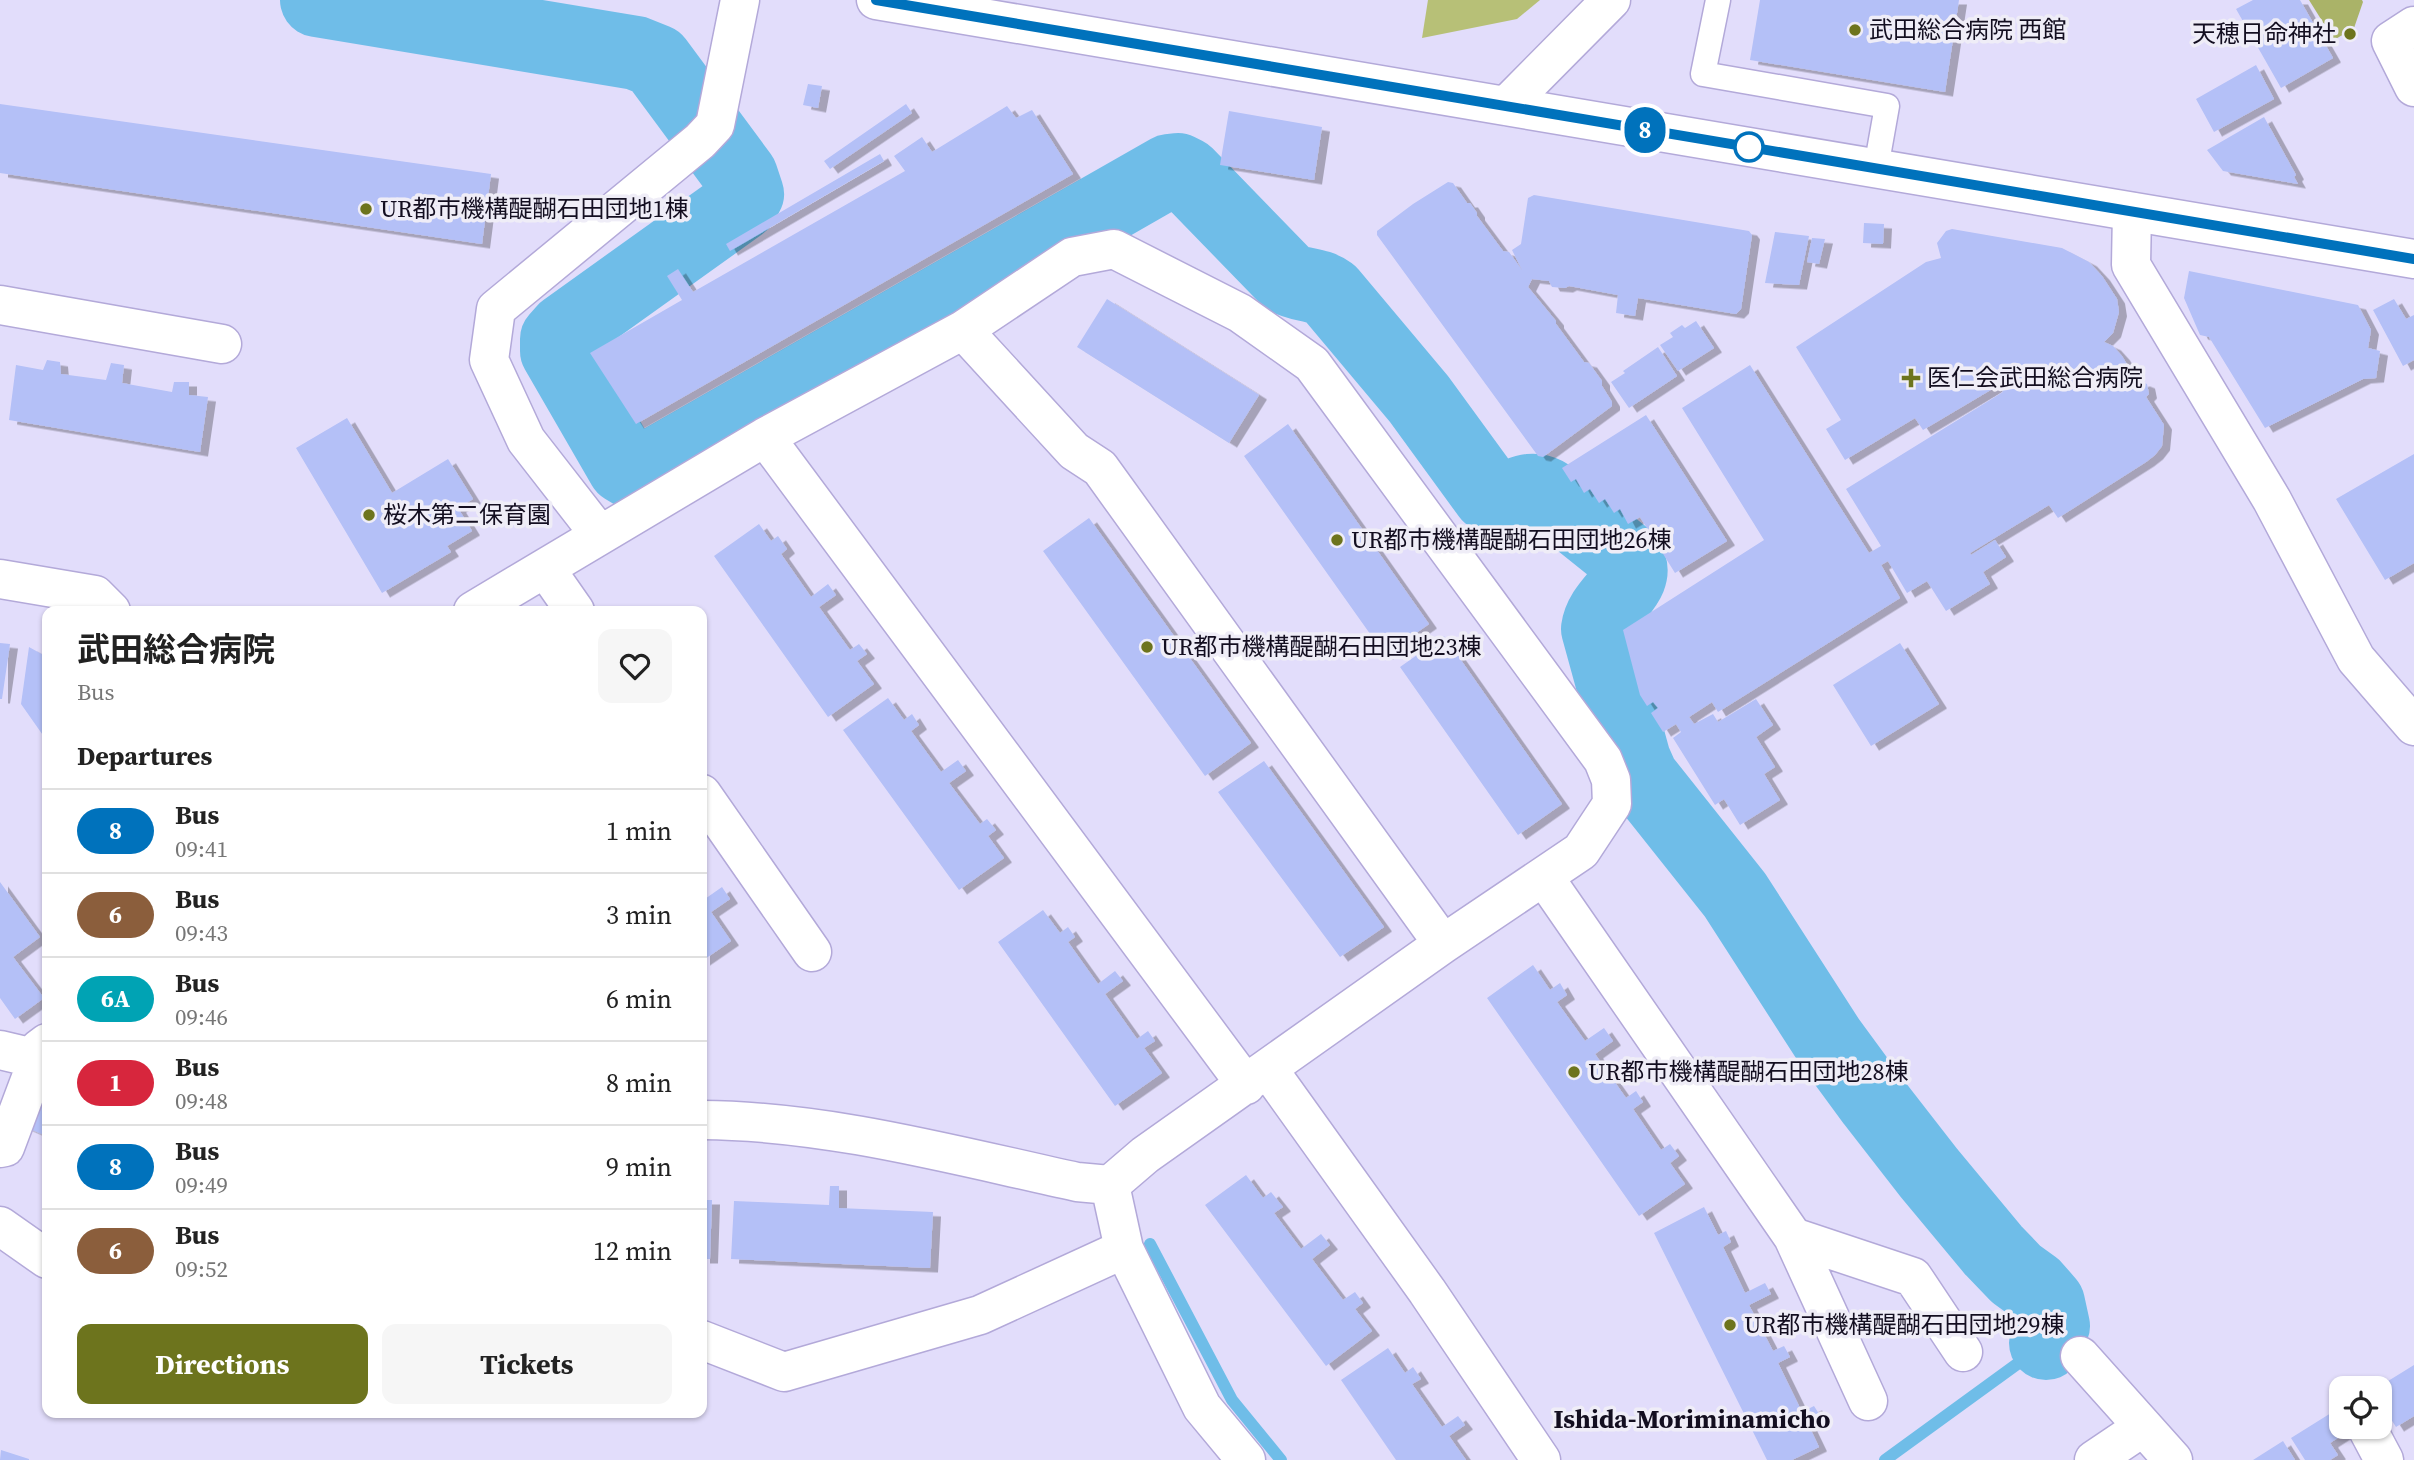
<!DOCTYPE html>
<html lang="en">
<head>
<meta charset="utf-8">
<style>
	:root { --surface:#fff; --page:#f6f6f6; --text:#222; --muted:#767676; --line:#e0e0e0; --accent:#6d741d }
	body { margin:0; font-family:"Source Serif 4","Noto Sans JP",serif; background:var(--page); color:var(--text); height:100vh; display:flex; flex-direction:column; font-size:26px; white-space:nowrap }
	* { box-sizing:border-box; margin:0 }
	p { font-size:23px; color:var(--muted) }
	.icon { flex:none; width:38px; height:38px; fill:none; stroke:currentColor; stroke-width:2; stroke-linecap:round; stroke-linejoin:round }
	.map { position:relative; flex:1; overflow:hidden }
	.drawer { position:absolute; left:42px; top:606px; width:665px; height:812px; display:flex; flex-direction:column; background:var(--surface); border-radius:14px; box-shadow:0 2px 5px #0004 }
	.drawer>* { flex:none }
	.badge { padding:0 14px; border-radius:23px; font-size:24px; line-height:46px }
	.buttons { position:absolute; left:2329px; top:1376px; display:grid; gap:14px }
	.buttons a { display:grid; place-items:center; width:63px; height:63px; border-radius:14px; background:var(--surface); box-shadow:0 2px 5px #0004; font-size:35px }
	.map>.badge { position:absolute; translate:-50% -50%; box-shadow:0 0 0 4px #fff }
	h2 { padding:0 35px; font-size:26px; line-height:63px }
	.round { display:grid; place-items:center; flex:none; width:74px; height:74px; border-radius:14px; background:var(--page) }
	.summary { display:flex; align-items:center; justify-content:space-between; height:119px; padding:0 35px }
	h1 { font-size:33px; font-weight:700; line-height:52px }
	.button { display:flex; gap:14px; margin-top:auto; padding:14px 35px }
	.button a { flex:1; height:80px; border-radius:14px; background:var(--accent); color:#fff; font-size:28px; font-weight:700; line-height:80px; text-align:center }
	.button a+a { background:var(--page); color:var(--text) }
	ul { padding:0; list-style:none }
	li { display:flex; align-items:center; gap:21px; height:84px; padding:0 35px; border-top:2px solid var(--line) }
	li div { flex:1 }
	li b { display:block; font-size:26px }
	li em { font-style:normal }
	li .badge { min-width:77px; font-weight:700; text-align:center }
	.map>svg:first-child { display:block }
	.green { fill:#b7c077 }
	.forest { fill:#aab368 }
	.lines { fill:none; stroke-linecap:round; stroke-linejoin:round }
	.stream { stroke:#6fbde8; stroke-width:12 }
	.river { stroke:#6fbde8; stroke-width:74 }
	.building { fill:#b4c0f7; filter:url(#shadow) }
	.service-casing { stroke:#b3a9d9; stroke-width:27 }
	.minor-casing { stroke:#b3a9d9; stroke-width:41 }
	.tertiary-casing { stroke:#b3a9d9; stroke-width:41 }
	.service { stroke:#fff; stroke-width:24 }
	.minor { stroke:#fff; stroke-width:38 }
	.tertiary { stroke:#fff; stroke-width:38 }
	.line-casing { stroke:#fff; stroke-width:16 }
	.line { stroke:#0072bc; stroke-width:10 }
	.poi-dot { fill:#6d741d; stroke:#efedf7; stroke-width:2.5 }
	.stop-dot { fill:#fff; stroke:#0072bc; stroke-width:3.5 }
	.labels { text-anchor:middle; stroke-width:7; stroke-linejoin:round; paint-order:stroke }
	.poi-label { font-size:24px; fill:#130e20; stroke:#efedf7; text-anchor:start }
	.neighbourhood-label { font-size:26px; font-weight:bold; fill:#130e20; stroke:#efedf7 }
</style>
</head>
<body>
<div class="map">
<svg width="2414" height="1460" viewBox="0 0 2414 1460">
	<defs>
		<filter id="shadow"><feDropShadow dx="8" dy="4.5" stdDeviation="0" flood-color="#0004"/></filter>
	</defs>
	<rect width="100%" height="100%" fill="#e2ddfb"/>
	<path class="green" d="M1428 0H1540L1517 19 1422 38Z"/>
	<path class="forest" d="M2309 0H2362L2363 2 2354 28 2334 40Z"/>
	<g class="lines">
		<path class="stream" d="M1150 1244 1232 1400 1281 1460
			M1885 1460 2046 1343"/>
		<path class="river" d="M317 0 636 53 656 61 741 176 747 194 741 204 565 330 557 339V351L624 467 634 473 646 470 1169 171 1178 170 1186 174 1287 278C1301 286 1316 283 1330 293L1419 399 1489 495C1513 507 1522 482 1546 494L1626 558C1644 584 1602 599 1598 629L1634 760 1642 778 1735 895 1829 1041 1873 1101 1929 1173 1993 1250 2016 1274 2034 1287 2048 1303 2053 1326 2046 1343"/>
	</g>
	<path class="building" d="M1760 0H1959L1945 92 1750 60Z
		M2253 0H2300L2333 58 2281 88 2236 9Z
		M2256 65 2274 99 2214 132 2196 99Z
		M808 84 822 86 818 108 803 105Z
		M0 104 491 174 482 244 0 173Z
		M906 104 912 113 830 169 824 161Z
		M1007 106 1016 118 1032 110 1073 174 636 424 590 353 682 300 667 276 678 269 693 292 905 171 894 156 922 137 932 152Z
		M1229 111 1322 127 1314 180 1220 165Z
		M2264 117 2296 175 2294 177 2298 184 2223 171 2207 150Z
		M880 154 884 161 730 251 726 244Z
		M1448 182 1453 183 1467 203H1470L1477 213V216L1503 251 1509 252 1522 270 1512 250 1521 244 1528 198 1534 195 1749 231 1752 235 1741 309 1736 314 1638 298 1635 316 1616 313 1618 295 1569 286 1565 288 1552 287 1549 281 1532 279 1528 287 1556 321V324L1584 362 1589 363 1602 381V386L1612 402V406L1543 457 1538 456 1377 235V231L1413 204Z
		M1864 223 1884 224 1883 244 1863 243Z
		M1952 229 2062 248 2089 262 2102 276 2117 299 2119 312 2113 333 2104 342 2113 346 2122 356 2138 383 2142 382 2147 384 2149 394 2146 397 2164 425 2162 446 2155 455 2146 462 2058 518 2049 505 1970 553 1971 555 1995 540 2006 557 1983 572 1990 584 1946 611 1927 581 1907 593 1888 561 1881 565 1900 598 1718 712 1712 702 1689 717 1694 724 1713 714 1718 722 1756 699 1773 725 1756 737 1775 767 1764 774 1780 800 1740 825 1724 799 1715 805 1673 738 1681 732 1676 724 1663 732 1651 713 1658 708 1653 702 1647 706 1640 695 1623 630 1764 540 1682 408 1750 365 1869 553 1881 546 1846 489 2003 392 1999 385 1923 430 1915 418 1845 460 1826 429 1841 420 1796 347 1926 262 1941 258 1937 243 1946 231Z
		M1775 232 1809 236 1799 285 1765 283Z
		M1812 238 1825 239 1819 264 1807 262Z
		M2189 271 2358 305 2371 330 2368 348 2380 351 2376 378 2363 379 2265 428 2209 337 2200 335 2184 298Z
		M1107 299 1259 395 1229 443 1077 347Z
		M2394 299 2406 319 2414 315V360L2403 366 2373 310Z
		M1696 321 1714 348 1678 371 1660 345 1673 337 1670 333 1682 325 1685 328Z
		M1658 347 1677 376 1629 408 1611 382 1625 373 1623 371Z
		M47 360 60 362 61 374 106 380 111 363 124 365 122 383 172 392 174 382H189V395L208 397 200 452 9 420 16 365 43 370Z
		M1646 415 1727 541 1675 573 1640 517 1628 524 1620 509 1614 513 1605 499 1599 503 1590 489 1584 493 1576 479 1571 482 1562 468Z
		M347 418 392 493 448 459 473 499 458 508 472 531 447 546 451 552 382 593 296 448Z
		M1288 424 1429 624 1385 655 1244 456Z
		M2414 454V563L2385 580 2336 499Z
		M1089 518 1251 743 1205 776 1043 551Z
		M759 524 771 541 778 536 787 549 781 554 811 597 828 584 836 595 819 607 850 650 859 644 867 654 857 661 874 684 828 717 714 556Z
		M1444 636 1562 804 1518 835 1400 667Z
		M0 643 10 644 2 699H0Z
		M1900 643 1939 704 1871 746 1833 685Z
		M29 647 47 657V741L21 704Z
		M888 698 904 720 912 714 919 725 911 731 941 772 958 760 966 771 949 783 980 824 987 819 996 830 988 836 1004 858 959 890 843 730Z
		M1264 761 1384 927 1340 957 1218 792Z
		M0 882 40 937 13 957 44 998 15 1019 0 998Z
		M722 887 730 899 711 912 731 941 702 961V901Z
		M1043 910 1060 933 1068 927 1075 937 1068 942 1098 984 1115 971 1123 981 1105 994 1137 1039 1148 1031 1155 1041 1144 1048 1162 1073 1115 1106 998 942Z
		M1533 965 1550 990 1560 983 1567 995 1557 1002 1585 1041 1604 1028 1613 1041 1595 1054 1626 1098 1636 1091 1643 1102 1633 1109 1661 1150 1670 1144 1679 1156 1670 1163 1685 1184 1639 1216 1487 998Z
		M38 1088 47 1092V1130L44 1135 23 1126Z
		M1246 1175 1263 1198 1271 1192 1283 1207 1274 1213 1301 1249 1321 1234 1330 1245 1312 1259 1343 1300 1355 1292 1363 1303 1355 1309 1372 1331 1326 1366 1205 1205Z
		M830 1186H839V1208L933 1212 930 1268 731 1259 734 1201 829 1205Z
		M702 1200H712L710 1259H702Z
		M1704 1207 1718 1235 1726 1231 1731 1242 1723 1247 1745 1293 1765 1283 1771 1294 1749 1305 1773 1351 1784 1346 1790 1357 1778 1363 1802 1412 1814 1406 1821 1417 1808 1424 1819 1447 1792 1460H1767L1654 1233Z
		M1388 1348 1405 1373 1413 1367 1421 1379 1412 1384 1442 1427 1458 1416 1465 1425 1449 1436 1466 1460H1396L1341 1380Z
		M2414 1365V1416L2396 1427 2380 1402V1386Z
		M2331 1413 2344 1434 2330 1443 2338 1455 2330 1460H2305L2291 1438Z
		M2283 1441 2295 1460H2253Z
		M1 1450 29 1459V1460H0Z"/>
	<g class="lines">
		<defs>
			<path id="service" d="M1718 0 1703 74 1887 106 1876 168"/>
			<path id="minor" d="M2414 26 2391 41 2414 87
				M2132 212 2131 265 2272 500 2356 659 2414 726
				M0 305 222 344
				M963 330 1074 451 1100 468 1443 944
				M765 437 1246 1085
				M600 535 526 440 489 360 496 309 700 141 715 125 740 0
				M545 568 575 611
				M0 579 95 595 111 611
				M473 611 765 437 963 330 1072 257 1114 249 1240 313 1312 364 1603 760 1611 780 1612 804 1581 851 1443 944 1145 1155 1110 1185 1077 1182C953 1155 829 1121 702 1120
				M702 794 812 952
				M1544 877 1793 1237 1913 1277 1963 1352
				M0 1050 38 1059 39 1049 47 1043
				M1268 1069 1427 1291 1541 1460
				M0 1148 5 1147 38 1059
				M1110 1185 1124 1249
				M0 1226 47 1259
				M1793 1237 1868 1401
				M702 1340 784 1372 980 1315 1124 1249 1202 1407 1246 1460
				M2080 1356 2173 1460
				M2366 1426 2384 1460
				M2094 1460 2143 1427"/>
			<path id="tertiary" d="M876 0 2414 259
				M1506 106 1611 0"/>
		</defs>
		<use href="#service" class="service-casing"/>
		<use href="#minor" class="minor-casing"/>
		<use href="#tertiary" class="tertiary-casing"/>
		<use href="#service" class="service"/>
		<use href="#minor" class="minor"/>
		<use href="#tertiary" class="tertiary"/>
	</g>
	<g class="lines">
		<defs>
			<path id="line" d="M876 0 2414 259"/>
		</defs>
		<use href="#line" class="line-casing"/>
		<use href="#line" class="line"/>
	</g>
	<g class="poi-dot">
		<circle cx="1855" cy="30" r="7"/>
		<circle cx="2350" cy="34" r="7"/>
		<circle cx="366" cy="209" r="7"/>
		<path d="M1907.5 367.5h7v7h7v7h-7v7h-7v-7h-7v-7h7z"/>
		<circle cx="369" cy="515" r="7"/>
		<circle cx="1337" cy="540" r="7"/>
		<circle cx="1147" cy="647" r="7"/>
		<circle cx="1574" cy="1072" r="7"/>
		<circle cx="1730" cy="1325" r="7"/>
	</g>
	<circle class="stop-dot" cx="1749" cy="147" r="14"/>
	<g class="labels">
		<g class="poi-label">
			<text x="1869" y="38">武田総合病院 西館</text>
			<text x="2336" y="42" text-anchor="end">天穂日命神社</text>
			<text x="380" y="217">UR都市機構醍醐石田団地1棟</text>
			<text x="1927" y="386">医仁会武田総合病院</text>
			<text x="383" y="523">桜木第二保育園</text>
			<text x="1351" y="548">UR都市機構醍醐石田団地26棟</text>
			<text x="1161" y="655">UR都市機構醍醐石田団地23棟</text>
			<text x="1588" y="1080">UR都市機構醍醐石田団地28棟</text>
			<text x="1744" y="1333">UR都市機構醍醐石田団地29棟</text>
		</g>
		<g class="neighbourhood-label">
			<text x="1692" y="1428">Ishida-Moriminamicho</text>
		</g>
	</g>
</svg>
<div class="buttons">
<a><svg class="icon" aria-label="locate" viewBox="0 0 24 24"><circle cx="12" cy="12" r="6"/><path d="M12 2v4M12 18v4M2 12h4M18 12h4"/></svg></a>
</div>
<b class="badge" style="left:1645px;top:130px;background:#0072bc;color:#fff">8</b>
<section class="drawer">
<div class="summary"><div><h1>武田総合病院</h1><p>Bus</p></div><a class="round"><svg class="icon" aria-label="heart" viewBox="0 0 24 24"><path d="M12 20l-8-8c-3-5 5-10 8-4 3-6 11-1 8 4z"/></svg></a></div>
<h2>Departures</h2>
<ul>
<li><span class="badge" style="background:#0072bc;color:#fff">8</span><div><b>Bus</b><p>09:41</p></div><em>1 min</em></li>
<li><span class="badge" style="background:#8b5e3c;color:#fff">6</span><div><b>Bus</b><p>09:43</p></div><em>3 min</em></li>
<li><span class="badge" style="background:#00a3b4;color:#fff">6A</span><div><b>Bus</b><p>09:46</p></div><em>6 min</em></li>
<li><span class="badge" style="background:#d7263d;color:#fff">1</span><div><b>Bus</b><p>09:48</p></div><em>8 min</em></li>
<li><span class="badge" style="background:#0072bc;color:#fff">8</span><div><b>Bus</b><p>09:49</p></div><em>9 min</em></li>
<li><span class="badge" style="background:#8b5e3c;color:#fff">6</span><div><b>Bus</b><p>09:52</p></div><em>12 min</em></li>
</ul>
<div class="button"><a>Directions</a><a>Tickets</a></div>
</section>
</div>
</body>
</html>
